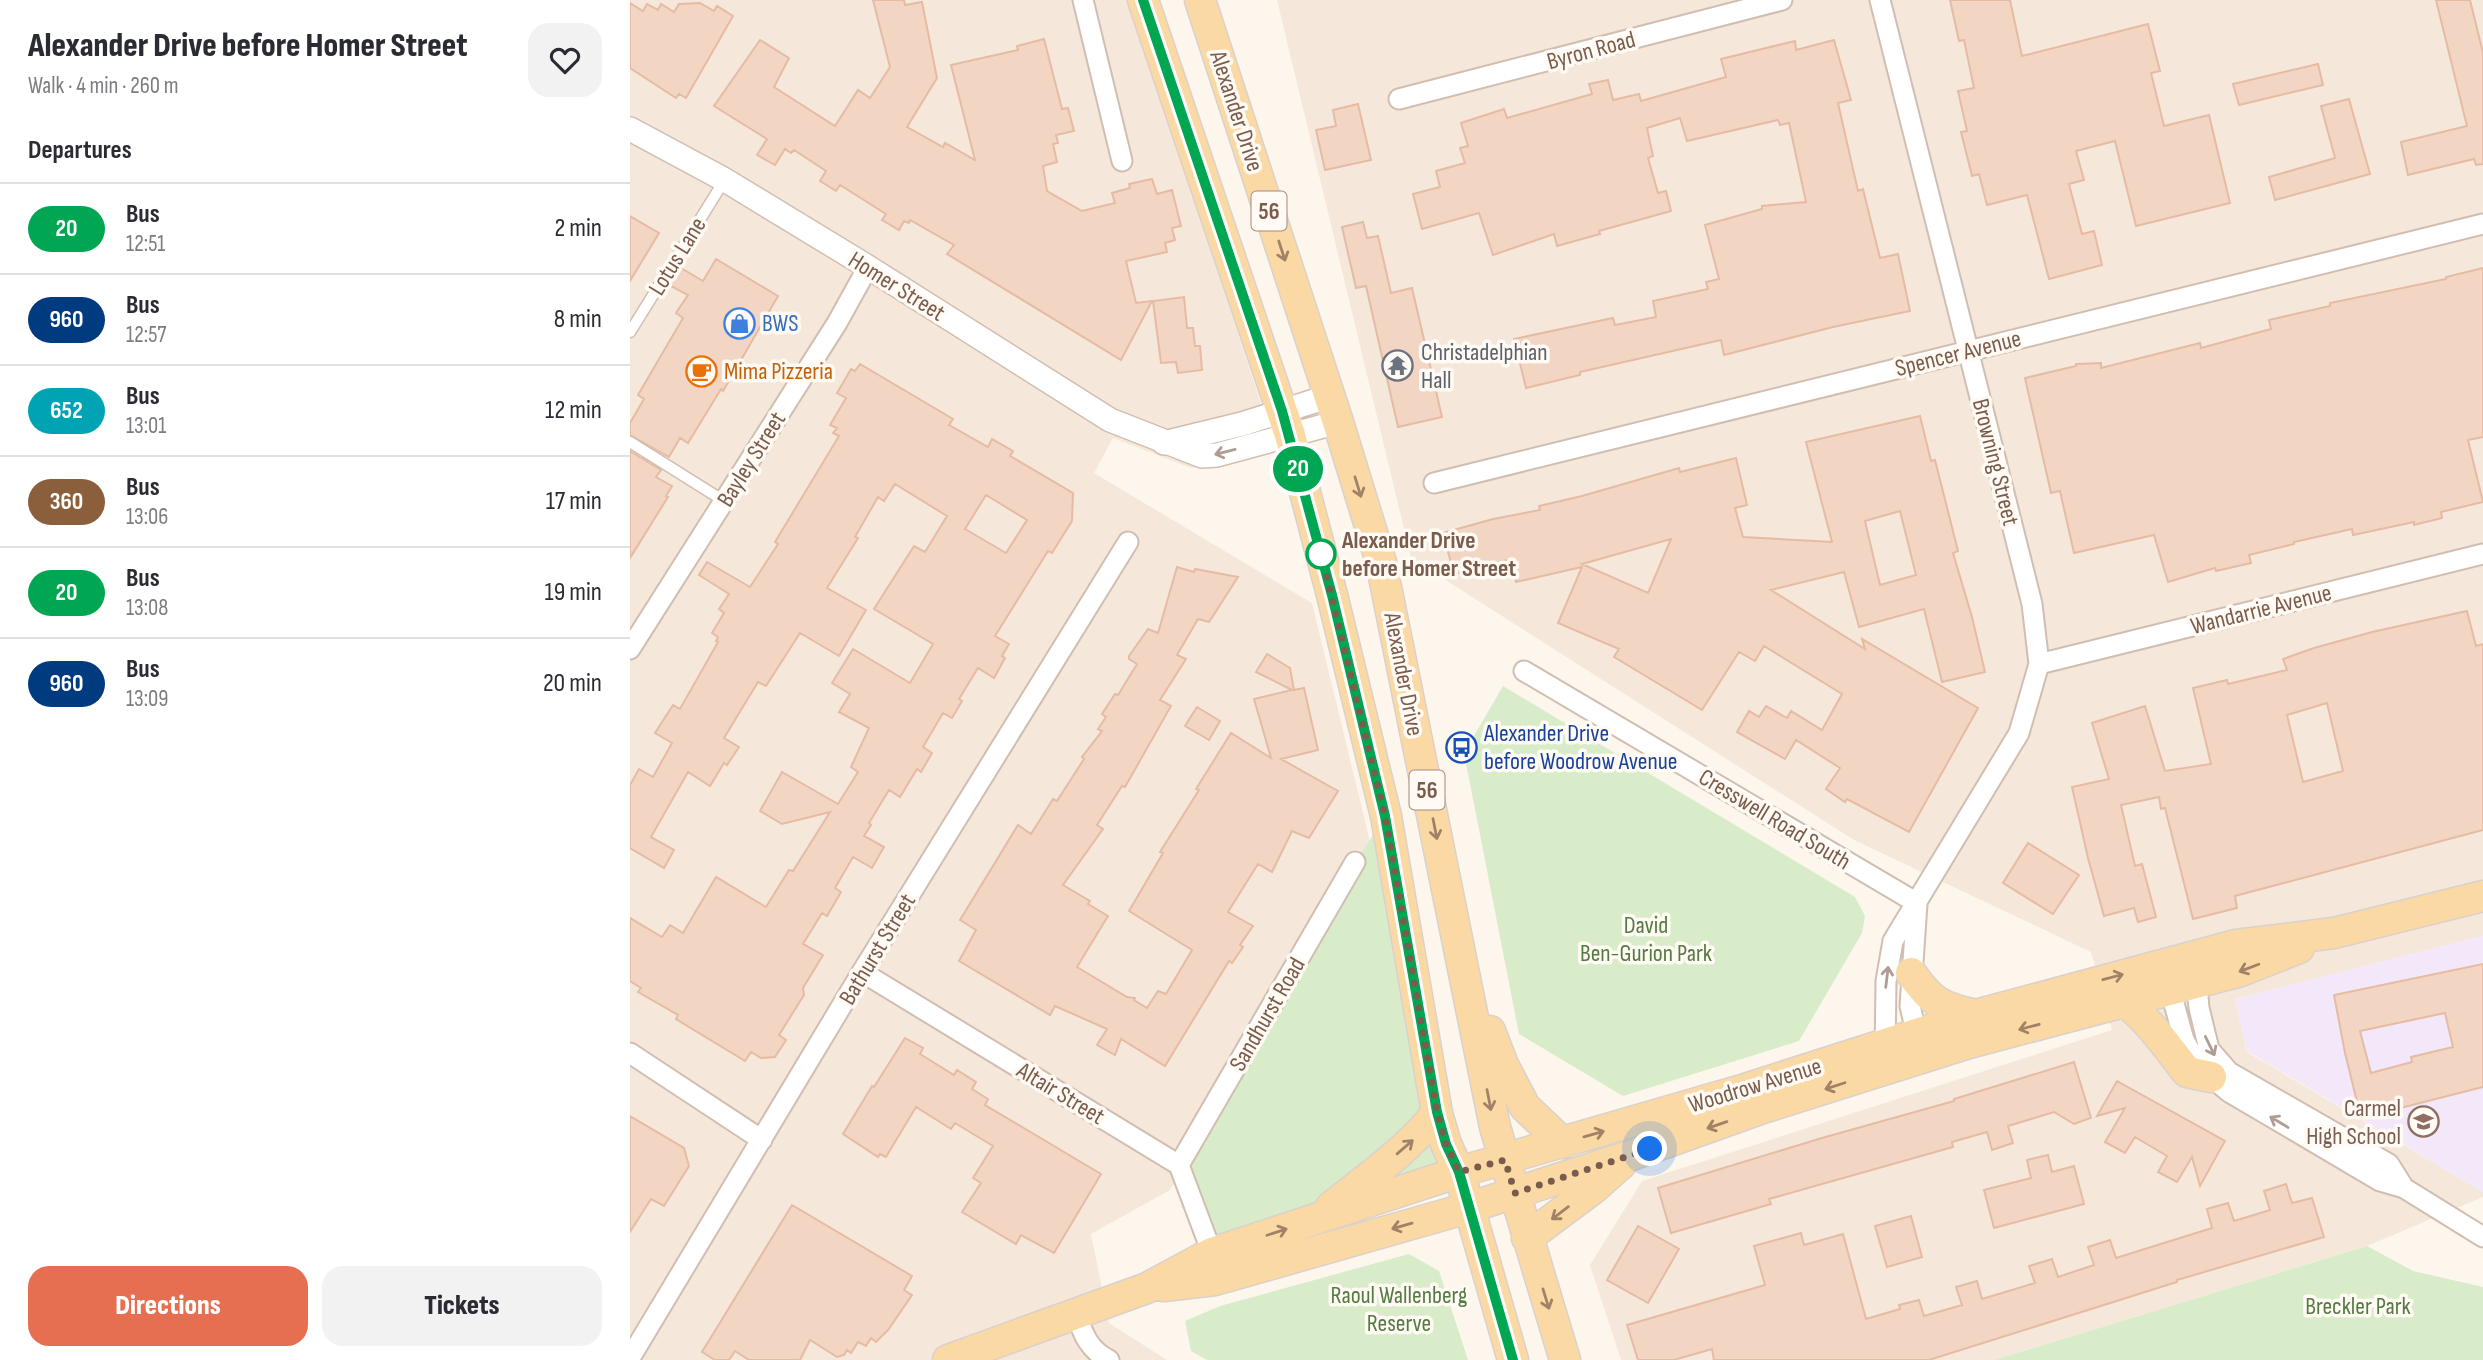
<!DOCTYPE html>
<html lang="en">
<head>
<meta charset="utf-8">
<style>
	:root { --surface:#fff; --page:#f2f2f3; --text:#2b2b33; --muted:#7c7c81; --line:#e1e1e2; --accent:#e76f51 }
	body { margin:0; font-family:"Sofia Sans Condensed",sans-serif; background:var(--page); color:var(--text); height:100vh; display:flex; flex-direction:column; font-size:26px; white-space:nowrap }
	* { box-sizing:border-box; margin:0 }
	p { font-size:23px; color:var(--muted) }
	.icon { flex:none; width:38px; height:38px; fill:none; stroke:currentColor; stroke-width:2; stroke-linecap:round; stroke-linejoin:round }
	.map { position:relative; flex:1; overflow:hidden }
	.sheet { display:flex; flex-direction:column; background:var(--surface); width:630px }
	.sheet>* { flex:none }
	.badge { padding:0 14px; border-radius:23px; font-size:24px; line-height:46px }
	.you { position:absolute; width:35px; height:35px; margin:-18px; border:5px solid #fff; border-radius:50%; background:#1a73e8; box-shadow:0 0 0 10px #1a73e833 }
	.map>.badge { position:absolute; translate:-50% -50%; box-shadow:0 0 0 4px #fff }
	h2 { padding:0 28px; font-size:26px; line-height:63px }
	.round { display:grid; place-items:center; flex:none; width:74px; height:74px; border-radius:21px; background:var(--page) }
	.summary { display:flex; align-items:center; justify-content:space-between; height:119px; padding:0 28px }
	h1 { font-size:33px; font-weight:800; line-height:52px }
	.cta { display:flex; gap:14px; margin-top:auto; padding:14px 28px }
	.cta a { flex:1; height:80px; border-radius:21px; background:var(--accent); color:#fff; font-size:28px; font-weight:800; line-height:80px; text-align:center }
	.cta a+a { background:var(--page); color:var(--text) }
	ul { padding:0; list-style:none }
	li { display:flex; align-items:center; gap:21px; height:91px; padding:0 28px; border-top:2px solid var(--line) }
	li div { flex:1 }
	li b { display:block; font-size:26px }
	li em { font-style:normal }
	li .badge { min-width:77px; font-weight:700; text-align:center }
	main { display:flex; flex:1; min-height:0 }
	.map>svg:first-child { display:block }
	.residential { fill:#f5e8da }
	.education { fill:#f3e8fa }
	.green { fill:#d8ecc9 }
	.building { fill:#f3d5c3; stroke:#e6bba3; stroke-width:2; fill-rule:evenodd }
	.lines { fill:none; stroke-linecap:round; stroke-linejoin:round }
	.service-casing { stroke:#d1beb0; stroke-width:13 }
	.minor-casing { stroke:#d1beb0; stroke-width:23 }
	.tertiary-casing { stroke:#d1beb0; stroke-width:26 }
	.primary-casing { stroke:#dad1cd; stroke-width:33 }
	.service { stroke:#fff; stroke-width:10 }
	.minor { stroke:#fff; stroke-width:19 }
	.tertiary { stroke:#fff; stroke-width:23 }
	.primary { stroke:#fbd9a5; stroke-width:30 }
	.oneway { stroke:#a18267 }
	.oneway2 { stroke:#af9d94 }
	.line-casing { stroke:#fff; stroke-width:16 }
	.line { stroke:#00a651; stroke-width:10 }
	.walk { stroke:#7a5c4d; stroke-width:7; stroke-dasharray:0 12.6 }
	.stop-dot { fill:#fff; stroke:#00a651; stroke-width:3.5 }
	.labels { text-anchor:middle; stroke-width:7; stroke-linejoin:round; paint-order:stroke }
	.shield { fill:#fffaf3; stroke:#a28b7f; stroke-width:2 }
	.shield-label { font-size:23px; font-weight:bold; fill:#7a5c4d }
	.street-label { font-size:24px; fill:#7a5c4d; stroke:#fffaf3 }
	.shop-label { font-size:24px; fill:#366cbe; stroke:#fffaf3; text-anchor:start }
	.worship-label { font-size:24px; fill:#5b616d; stroke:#fffaf3; text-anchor:start }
	.food-label { font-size:24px; fill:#c56008; stroke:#fffaf3; text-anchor:start }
	.stop-label { font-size:24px; font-weight:bold; fill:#7a5c4d; stroke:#fffaf3; text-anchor:start }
	.transit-label { font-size:24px; fill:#164399; stroke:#fffaf3; text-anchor:start }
	.park-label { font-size:24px; fill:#537a41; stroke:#fffaf3 }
	.education-label { font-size:24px; fill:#785e54; stroke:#fffaf3; text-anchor:end }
</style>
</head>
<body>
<main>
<section class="sheet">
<div class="summary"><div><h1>Alexander Drive before Homer Street</h1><p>Walk · 4 min · 260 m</p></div><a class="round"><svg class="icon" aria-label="heart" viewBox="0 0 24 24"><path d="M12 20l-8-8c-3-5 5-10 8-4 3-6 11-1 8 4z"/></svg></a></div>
<h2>Departures</h2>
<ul>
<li><span class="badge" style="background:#00a651;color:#fff">20</span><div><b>Bus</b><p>12:51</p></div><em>2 min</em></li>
<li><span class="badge" style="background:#003b80;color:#fff">960</span><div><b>Bus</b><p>12:57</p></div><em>8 min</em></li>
<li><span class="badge" style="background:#00a3b4;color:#fff">652</span><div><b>Bus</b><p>13:01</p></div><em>12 min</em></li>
<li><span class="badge" style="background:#8b5e3c;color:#fff">360</span><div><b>Bus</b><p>13:06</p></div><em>17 min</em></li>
<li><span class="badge" style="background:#00a651;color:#fff">20</span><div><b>Bus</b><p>13:08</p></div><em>19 min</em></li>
<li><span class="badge" style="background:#003b80;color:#fff">960</span><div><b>Bus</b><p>13:09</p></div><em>20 min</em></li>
</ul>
<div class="cta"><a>Directions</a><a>Tickets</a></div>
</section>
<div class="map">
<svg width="1853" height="1360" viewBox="0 0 1853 1360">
	<rect width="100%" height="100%" fill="#fdf6ec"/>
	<path class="residential" d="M0 0H498L647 452 561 468 483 438 464 473 682 603 744 858 540 1190 461 1234 479 1323 537 1360H0Z
		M647 0H1853V936L1605 999 1617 1052 1853 1192V1197L1737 1246 1364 1360H991L960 1265 1012 1181 1482 1030 1461 952 1224 840 781 558Z"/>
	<path class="education" d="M1853 936V1192L1617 1051 1605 999Z"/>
	<path class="green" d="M873 686 1225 897 1235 916 1232 933 1169 1041 993 1096 889 1034 834 753Z
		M756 816 829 1172 582 1253 549 1165 725 862Z
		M1737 1246 1783 1271 1853 1287V1360H1364Z
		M779 1254 809 1271 838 1360H577L561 1351 555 1321 590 1306Z"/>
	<path class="building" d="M243 0H274L275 5 292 2 307 78 277 127 313 147 315 143 345 160 321 65 388 50 387 46 414 39 432 109 438 108 444 131 426 135 428 143 423 144 427 162 413 166 417 191 452 211 485 203 482 193 500 188 499 184 522 179 527 194 542 190 551 226 542 228 545 240 535 243 537 252 496 261 506 303 522 301 491 360 317 254 324 245 280 220 279 223 274 221 269 230 252 220 256 214 210 185 206 191 190 181 196 171 164 150 161 153 155 149 145 165 127 155 137 139 84 106 130 40 159 58 144 87 205 126 228 90 240 98 260 67Z
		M1320 0H1380L1392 56 1518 24 1530 71 1521 73 1534 126 1579 115 1600 203 1506 226 1485 141 1446 151 1454 180 1439 184 1452 234 1464 231 1472 265 1419 279 1397 195 1357 205 1349 174 1342 176 1331 132 1337 131 1328 91 1344 88 1334 40 1329 41Z
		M1806 0H1840L1853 53V164L1846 165 1844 159 1778 175 1771 142 1837 126Z
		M0 3 13 11 17 4 28 10 31 4 44 12 49 4 70 3 84 11 87 6 103 16 56 98 49 94 46 98 0 68Z
		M1204 40 1221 100 1208 103 1228 191 1233 189 1250 258 1268 254 1280 311 1203 327 1094 355 1091 340 950 372V375L896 388 884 339 983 318 985 325 1026 317 1023 301 1078 289 1076 282 1089 279 1075 225 1132 209V206L1176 202 1159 123 1150 125 1148 120 1057 141 1050 118 1017 128 1023 156 1018 158 1028 193 1036 191 1041 211 969 231 970 234 927 246 924 234 863 255 849 213 792 229 783 194 810 187 806 171 835 163 830 148 838 146 831 123 874 109 877 118 962 94 959 84 978 80 983 100 1009 94 1011 101 1096 77 1091 59 1165 41 1166 50Z
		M1688 64 1693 85 1609 105 1603 84Z
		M1719 99 1740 174 1645 200 1639 177 1705 158 1691 106Z
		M728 104 741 160 695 170 686 130 706 126 703 110Z
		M0 216 29 233 0 281Z
		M733 222 737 238 748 236 761 293 782 288 812 417 768 427 736 286 726 288 712 227Z
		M86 259 148 296 93 391 91 389 58 443 50 438 39 457 0 435V423L14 399 8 395 53 318 46 313 58 295 39 285 51 268 73 281Z
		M1853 268V437L1838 440 1853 502 1811 512 1812 518 1784 525V522L1723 535 1722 529 1664 542V544L1619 555 1621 563 1586 571 1585 568 1538 582 1524 535 1444 553 1430 491 1421 493 1395 378 1446 366V364L1471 363V368L1570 343 1571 348 1641 329 1639 320 1700 306V303L1816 279V277Z
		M554 297 557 328H563L565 346H570L572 370 548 373 546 362 531 363 523 301Z
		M230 364 323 419 319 425 358 447 362 439 383 451 380 456 443 493 442 521 422 553 418 551 365 636 379 644 372 656 375 658 364 678 348 668 329 699 332 701 322 718 313 713 293 747 302 753 291 772 287 769 270 797 259 790 239 823 241 825 234 836 254 847 242 868 223 857 205 888 211 892 197 916 192 913 173 944 193 955 173 988 174 995 149 1035 156 1040 145 1057 131 1058 121 1052 115 1061 46 1019 48 1015 8 992 11 988 0 981V918L32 937 40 925 53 933 86 877 136 907 159 870 163 871 200 812 152 824 130 811 152 772 208 804 228 772 221 767 239 728 209 712 220 694 202 683 223 649 280 683 303 644 244 609 284 546 295 552 317 516 265 484 254 501 248 497 225 537 228 538 197 588 236 610 209 656 170 633 136 686 128 682 94 738 109 747 97 765 94 763 80 786 58 772 21 837 44 850 34 868 0 848V785L9 769 23 777 42 743 25 733 43 705 50 709 88 642 86 641 88 637 82 633 94 613 89 609 99 594 69 575 77 562 120 587 148 544 145 542 209 436 203 433 207 428 200 425 216 398 207 393 221 369 225 371ZM356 495 397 520 376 553 335 529Z
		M1290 416 1301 461 1305 460 1328 551 1323 553 1342 617 1355 672 1312 682 1294 609 1229 627 1214 572 1141 590 1235 649 1232 639 1348 708 1279 832 1217 799 1215 802 1196 789 1210 768 1166 740 1155 759 1107 732 1119 711 1129 717 1136 706 1157 718 1161 711 1192 730 1212 694 1134 646 1125 661 1109 652 1072 710 984 657 989 649 928 623 952 567 886 582 881 559 824 574 813 533 863 519 910 510 909 506 952 496 1049 468 1050 472 1106 458 1117 505 1105 508 1113 537 1202 542 1176 442ZM1270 511 1286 575 1250 585 1235 521ZM1041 539 1018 593 952 564Z
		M0 451 31 470 26 477 42 486 36 496 38 497 0 558Z
		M547 567 564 572 565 569 608 577 579 622 568 619 547 655 556 659 530 700 541 706 495 787 492 786 467 825 473 829 433 885 460 901 458 904 478 916 447 967 497 997 505 998 504 1000 517 1008 528 991 536 994 562 950 499 911 533 853 530 852 569 790 566 789 601 733 641 758 624 699 662 690 626 672 637 654 660 668 664 690 674 688 688 750 651 759 708 791 679 838 662 831 642 872 628 864 598 912 623 926 610 945 613 947 602 963 599 961 535 1066 491 1039 485 1055 467 1045 477 1029 425 1006 420 1015 329 961 346 930 330 920 388 825 401 834 423 799 427 801 454 759 452 757 472 731 468 729 476 717 472 714 485 694 488 695 507 664 499 659V656L518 629 528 633Z
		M1837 611 1846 646 1853 644V830L1605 896 1607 908 1563 919 1535 808 1531 809 1529 797 1491 805 1505 866 1512 864 1526 917 1508 922 1504 908 1474 916 1458 858 1442 787 1479 779 1462 723 1515 706 1535 771 1581 764 1563 688 1597 680 1598 684 1657 670 1653 659 1684 648 1742 632ZM1697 703 1713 771 1673 782 1657 715Z
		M567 707 590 721 579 740 555 726Z
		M1398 843 1449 875 1423 914 1373 883Z
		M1853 964V1087L1731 1118 1715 1053 1704 995ZM1815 1013 1823 1047 1781 1057 1782 1062 1741 1073 1730 1031Z
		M275 1038 293 1048 290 1054 324 1075 327 1070 346 1082 342 1089 358 1099 355 1105 471 1174 424 1253 391 1235 386 1244 332 1212 351 1183 343 1178 363 1146 325 1123 321 1129 286 1107 256 1157 250 1154 248 1157 213 1134 242 1086 244 1087Z
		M1444 1062 1461 1118 1444 1124 1424 1112 1378 1126 1383 1143 1362 1150 1357 1132 1322 1142 1323 1147 1139 1199 1141 1204 1041 1233 1028 1188 1192 1138 1324 1101V1099Z
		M1487 1081 1595 1141 1570 1186 1562 1157 1547 1182 1528 1172 1537 1156 1505 1137 1495 1153 1475 1142 1495 1108 1467 1116Z
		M0 1116 54 1148 59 1166 34 1206 21 1199 0 1232Z
		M1418 1155 1422 1172 1444 1166 1454 1204 1364 1228 1354 1190 1401 1178 1397 1160Z
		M1656 1184 1662 1203 1682 1198 1694 1237 1547 1280V1282L1299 1360H1084L1082 1349 1044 1360H1008L997 1325 1135 1285 1124 1246 1171 1233 1174 1245 1213 1234 1236 1319 1270 1309 1269 1305 1289 1300 1294 1316 1332 1305 1326 1287 1347 1281 1352 1299 1405 1283 1399 1266 1422 1259 1428 1277 1464 1265 1458 1247 1480 1240 1486 1258 1582 1228 1577 1209 1598 1203 1604 1221 1640 1210 1634 1191Z
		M162 1205 282 1276 274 1290 282 1295 258 1330 246 1342 241 1338 236 1346 228 1342 221 1353 217 1350 214 1355 207 1357 180 1340 170 1360H119L105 1351 99 1360H85L72 1352Z
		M1281 1216 1292 1257 1257 1267 1245 1226Z
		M1008 1226 1049 1249 1018 1303 977 1280Z"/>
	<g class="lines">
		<defs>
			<path id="service" d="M0 332 94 181
				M0 442 94 501"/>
			<path id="minor" d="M453 0 492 161
				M1250 0 1402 604 1409 664 1389 733 1263 941 1256 981 1255 1054
				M769 99 1152 0
				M804 483 1853 224
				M0 649 207 323 238 267
				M1409 664 1853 554
				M894 671 1287 903
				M1287 904 1280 1006 1289 1044
				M232 972 549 1165 582 1253
				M1566 973 1569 1008 1579 1049 1599 1072 1759 1164 1774 1188
				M1537 978 1554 1040 1566 1061 1581 1077 1599 1092 1750 1181 1774 1188 1853 1237
				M0 1053 132 1140
				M549 1165 725 862
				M446 1314C453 1334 459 1350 479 1360
				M0 1358 232 972 498 542"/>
			<path id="tertiary" d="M0 129 95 180 238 267 480 420 572 456 587 455 708 422
				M534 443 612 424 700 396"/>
			<path id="primary" d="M513 0 660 435 702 595 756 816 807 1113 816 1144 829 1172 883 1360
				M570 0 708 422 751 562 865 1127 935 1360
				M1281 973C1301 1002 1312 1008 1346 1015
				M1495 1002C1521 1022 1537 1047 1557 1072L1581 1077
				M860 1031 873 1065 895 1107 933 1143
				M701 1207C737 1178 778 1150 807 1113
				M897 1238 964 1188 991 1164
				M534 1286 585 1280 838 1208 999 1156 1133 1108 1339 1043 1611 971 1669 948
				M318 1360 517 1288 582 1253 829 1172 1115 1089 1346 1015 1606 945 1704 933 1853 896"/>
		</defs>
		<use href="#service" class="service-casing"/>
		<use href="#minor" class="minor-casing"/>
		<use href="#tertiary" class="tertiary-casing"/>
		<use href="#primary" class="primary-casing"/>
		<use href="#service" class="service"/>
		<use href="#minor" class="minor"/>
		<use href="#tertiary" class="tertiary"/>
		<use href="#primary" class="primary"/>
	</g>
	<defs><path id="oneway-shaft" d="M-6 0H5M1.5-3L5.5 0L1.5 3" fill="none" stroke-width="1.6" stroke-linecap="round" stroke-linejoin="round" transform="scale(1.75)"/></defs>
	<g class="oneway">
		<use href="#oneway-shaft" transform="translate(652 251) rotate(72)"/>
		<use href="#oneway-shaft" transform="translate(728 487) rotate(73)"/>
		<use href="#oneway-shaft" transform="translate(805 829) rotate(79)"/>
		<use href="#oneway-shaft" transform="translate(1619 968) rotate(159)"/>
		<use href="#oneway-shaft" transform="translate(1483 977) rotate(-15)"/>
		<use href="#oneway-shaft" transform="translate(1399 1027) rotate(165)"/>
		<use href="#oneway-shaft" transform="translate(1205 1086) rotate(162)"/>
		<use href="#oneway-shaft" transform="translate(859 1100) rotate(79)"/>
		<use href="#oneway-shaft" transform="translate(1087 1125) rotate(161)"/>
		<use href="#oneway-shaft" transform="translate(964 1134) rotate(-16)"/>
		<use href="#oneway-shaft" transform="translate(775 1147) rotate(-41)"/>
		<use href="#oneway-shaft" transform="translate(930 1213) rotate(143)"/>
		<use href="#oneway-shaft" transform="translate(772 1226) rotate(164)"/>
		<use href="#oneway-shaft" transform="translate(647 1232) rotate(-18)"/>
		<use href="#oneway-shaft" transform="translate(916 1299) rotate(73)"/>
	</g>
	<g class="oneway2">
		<use href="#oneway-shaft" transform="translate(595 452) rotate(166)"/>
		<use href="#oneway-shaft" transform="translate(1257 977) rotate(-83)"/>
		<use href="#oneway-shaft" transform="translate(1580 1046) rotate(64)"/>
		<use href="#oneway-shaft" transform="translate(1649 1122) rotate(-149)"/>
	</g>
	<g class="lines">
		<defs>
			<path id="line" d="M513 0 652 411 702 595 755 816 807 1112 816 1144 829 1172 883 1360"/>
		</defs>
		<use href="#line" class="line-casing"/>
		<use href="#line" class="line"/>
		<path class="walk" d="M691 554 688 541 755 816 807 1112 816 1144 829 1172 875 1160 885 1193 1020 1149"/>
	</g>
	<defs>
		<symbol id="shop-ring" viewBox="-11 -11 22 22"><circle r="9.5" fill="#fffaf3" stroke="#3f7fe0" stroke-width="1.5"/><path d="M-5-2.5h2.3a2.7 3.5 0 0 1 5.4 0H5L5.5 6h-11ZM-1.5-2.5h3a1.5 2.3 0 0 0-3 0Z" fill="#3f7fe0"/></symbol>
		<symbol id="temple-ring" viewBox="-11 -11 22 22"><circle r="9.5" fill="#fffaf3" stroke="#6b7280" stroke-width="1.5"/><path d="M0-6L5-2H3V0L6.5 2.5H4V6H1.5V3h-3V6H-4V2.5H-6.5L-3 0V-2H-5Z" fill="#6b7280"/></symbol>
		<symbol id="cafe-ring" viewBox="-11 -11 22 22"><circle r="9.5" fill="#fffaf3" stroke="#e8710a" stroke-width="1.5"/><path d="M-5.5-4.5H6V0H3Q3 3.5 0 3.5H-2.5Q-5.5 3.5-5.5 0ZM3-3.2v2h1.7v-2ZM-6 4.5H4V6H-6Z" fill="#e8710a"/></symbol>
		<symbol id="bus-ring" viewBox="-11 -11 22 22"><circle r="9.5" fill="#fffaf3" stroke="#1a4fb4" stroke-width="1.5"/><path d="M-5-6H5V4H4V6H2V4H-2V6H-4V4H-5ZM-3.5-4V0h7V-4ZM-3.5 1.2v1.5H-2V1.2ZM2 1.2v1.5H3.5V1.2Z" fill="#1a4fb4"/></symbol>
		<symbol id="school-ring" viewBox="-11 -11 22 22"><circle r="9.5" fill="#fffaf3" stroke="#8d6e63" stroke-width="1.5"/><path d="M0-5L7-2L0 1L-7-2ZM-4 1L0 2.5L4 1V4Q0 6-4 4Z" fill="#8d6e63"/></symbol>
	</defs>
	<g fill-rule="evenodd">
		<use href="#shop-ring" x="92" y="306" width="35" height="35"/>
		<use href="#temple-ring" x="750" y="348" width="35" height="35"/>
		<use href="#cafe-ring" x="54" y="354" width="35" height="35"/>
		<use href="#bus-ring" x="814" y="730" width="35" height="35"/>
		<use href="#school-ring" x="1776" y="1104" width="35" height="35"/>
	</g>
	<circle class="stop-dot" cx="691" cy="554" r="14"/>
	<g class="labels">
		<g class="shield">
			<rect x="621.5" y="191.5" width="35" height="39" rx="5"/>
			<rect x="779.5" y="770.5" width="35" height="39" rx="5"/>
		</g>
		<g class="shield-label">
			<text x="639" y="219">56</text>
			<text x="797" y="798">56</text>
		</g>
		<g class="street-label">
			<text transform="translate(961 50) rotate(-15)" y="8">Byron Road</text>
			<text transform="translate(607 111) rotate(72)" y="8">Alexander Drive</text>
			<text transform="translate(47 256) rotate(-58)" y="8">Lotus Lane</text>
			<text transform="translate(267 286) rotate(32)" y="8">Homer Street</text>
			<text transform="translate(1328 353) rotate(-14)" y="8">Spencer Avenue</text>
			<text transform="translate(121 459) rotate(-58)" y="8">Bayley Street</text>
			<text transform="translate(1366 462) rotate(76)" y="8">Browning Street</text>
			<text transform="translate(1631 609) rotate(-14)" y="8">Wandarrie Avenue</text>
			<text transform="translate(774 674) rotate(79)" y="8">Alexander Drive</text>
			<text transform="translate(1145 819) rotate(31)" y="8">Cresswell Road South</text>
			<text transform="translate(247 949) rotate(-59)" y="8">Bathurst Street</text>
			<text transform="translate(637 1014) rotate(-60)" y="8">Sandhurst Road</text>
			<text transform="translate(1125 1085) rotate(-17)" y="8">Woodrow Avenue</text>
			<text transform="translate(431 1093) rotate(31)" y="8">Altair Street</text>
		</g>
		<g class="shop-label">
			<text x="132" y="331">BWS</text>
		</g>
		<g class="worship-label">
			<text x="791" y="360">Christadelphian<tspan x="791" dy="28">Hall</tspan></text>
		</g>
		<g class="food-label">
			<text x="94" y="379">Mima Pizzeria</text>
		</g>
		<g class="stop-label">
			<text x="712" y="548">Alexander Drive<tspan x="712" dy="28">before Homer Street</tspan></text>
		</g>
		<g class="transit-label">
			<text x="854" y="741">Alexander Drive<tspan x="854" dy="28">before Woodrow Avenue</tspan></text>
		</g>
		<g class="park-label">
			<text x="1016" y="933">David<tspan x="1016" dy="28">Ben-Gurion Park</tspan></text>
			<text x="769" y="1303">Raoul Wallenberg<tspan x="769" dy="28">Reserve</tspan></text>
			<text x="1728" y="1314">Breckler Park</text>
		</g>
		<g class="education-label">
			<text x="1771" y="1116">Carmel<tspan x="1771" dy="28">High School</tspan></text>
		</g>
	</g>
</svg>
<div class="you" style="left:1020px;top:1149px"></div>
<b class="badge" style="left:668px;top:469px;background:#00a651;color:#fff">20</b>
</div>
</main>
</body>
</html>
